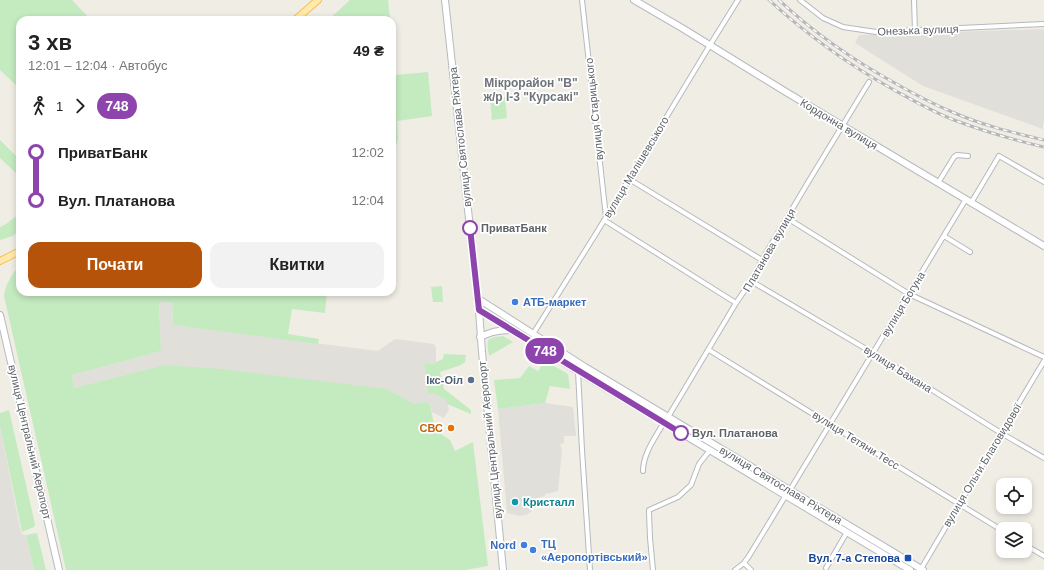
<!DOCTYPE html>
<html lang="uk">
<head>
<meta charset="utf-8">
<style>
	:root { --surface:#fff; --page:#f2f2f2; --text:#222; --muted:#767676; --accent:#b45309 }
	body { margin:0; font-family:Arial,sans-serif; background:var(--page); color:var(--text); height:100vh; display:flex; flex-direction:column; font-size:15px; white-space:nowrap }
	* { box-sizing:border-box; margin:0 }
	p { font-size:13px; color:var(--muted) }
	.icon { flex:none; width:22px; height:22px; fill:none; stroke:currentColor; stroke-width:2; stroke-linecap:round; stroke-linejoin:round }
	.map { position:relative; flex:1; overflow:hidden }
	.details { position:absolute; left:16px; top:16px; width:380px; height:280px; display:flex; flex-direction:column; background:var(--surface); border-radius:12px; box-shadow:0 2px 6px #0003 }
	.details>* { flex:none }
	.badge { padding:0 8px; border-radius:13px; font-size:14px; line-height:26px }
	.controls { position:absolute; left:996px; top:478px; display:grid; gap:8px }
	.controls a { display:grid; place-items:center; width:36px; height:36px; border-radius:8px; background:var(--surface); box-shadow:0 2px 6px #0003; font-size:20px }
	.map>.badge { position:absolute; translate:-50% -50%; box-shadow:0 0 0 2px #fff }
	.legs { display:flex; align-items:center; gap:6px; height:44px; padding:0 12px; font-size:13px }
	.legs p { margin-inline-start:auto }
	.headline { display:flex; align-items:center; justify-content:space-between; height:68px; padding:0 12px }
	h1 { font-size:22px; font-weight:800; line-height:30px }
	.primary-button { display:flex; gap:8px; margin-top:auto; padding:8px 12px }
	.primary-button a { flex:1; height:46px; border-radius:12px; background:var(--accent); color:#fff; font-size:16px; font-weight:800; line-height:46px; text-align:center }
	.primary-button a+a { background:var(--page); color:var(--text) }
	ul { padding:0 12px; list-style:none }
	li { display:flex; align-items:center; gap:14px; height:48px; font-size:15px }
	li i { display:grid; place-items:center; width:6px; height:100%; margin:0 5px; background:currentColor }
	li i::after { content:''; width:10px; height:10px; margin:-5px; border:3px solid; border-radius:50%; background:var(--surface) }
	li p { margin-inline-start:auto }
	li:first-child i { background:linear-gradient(#0000 50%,currentColor 0) }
	li:last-child i { background:linear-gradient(currentColor 50%,#0000 0) }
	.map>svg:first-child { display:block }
	.industrial { fill:#e1dfd9 }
	.green { fill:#c4eac0 }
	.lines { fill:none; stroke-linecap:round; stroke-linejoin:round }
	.street-casing { stroke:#b6b9bd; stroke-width:6 }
	.secondary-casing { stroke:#b6bbc0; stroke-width:8 }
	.primary-casing { stroke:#fcbd52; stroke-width:8 }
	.street { stroke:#fff; stroke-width:4 }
	.secondary { stroke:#fff; stroke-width:6 }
	.primary { stroke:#ffeaab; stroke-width:6 }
	.rail-casing { stroke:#b6b7b8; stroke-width:3 }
	.rail { stroke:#fff; stroke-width:1.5; stroke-dasharray:4.5; stroke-linecap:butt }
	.line-1-casing { stroke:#fff; stroke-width:9 }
	.line-1 { stroke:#8e44ad; stroke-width:6 }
	.stop-1-dot { fill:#fff; stroke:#8e44ad; stroke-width:2 }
	.shop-dot { fill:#3f7fe0; stroke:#fff; stroke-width:1.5 }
	.service-dot { fill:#5c6f8a; stroke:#fff; stroke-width:1.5 }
	.food-dot { fill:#e8710a; stroke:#fff; stroke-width:1.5 }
	.culture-dot { fill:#0f9aa8; stroke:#fff; stroke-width:1.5 }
	.transit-dot { fill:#1a4fb4; stroke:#fff; stroke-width:1.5 }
	.labels { text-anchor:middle; stroke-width:3.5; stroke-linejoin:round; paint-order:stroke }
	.street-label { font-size:11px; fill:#5d6267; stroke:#fff }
	.stop-label { font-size:11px; font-weight:bold; fill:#5d6267; stroke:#fff; text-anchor:start }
	.shop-label { font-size:11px; font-weight:bold; fill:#366cbe; stroke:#fff; text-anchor:start }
	.service-label { font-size:11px; font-weight:bold; fill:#4e5e75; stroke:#fff; text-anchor:end }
	.food-label { font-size:11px; font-weight:bold; fill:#c56008; stroke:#fff; text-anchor:end }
	.culture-label { font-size:11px; font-weight:bold; fill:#0d838f; stroke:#fff; text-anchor:start }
	.transit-label { font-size:11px; font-weight:bold; fill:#164399; stroke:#fff; text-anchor:end }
	.neighbourhood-label { font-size:12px; font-weight:bold; fill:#6e7479; stroke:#fff }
</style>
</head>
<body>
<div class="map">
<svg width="1044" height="570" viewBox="0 0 1044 570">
	<rect width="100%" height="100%" fill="#f0ede5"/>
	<path class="industrial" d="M1044 29V123H1043V129L923 86 855 43 859 35Z
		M159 302H172L173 325 378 351 395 339 434 344 436 348V364H424L428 394 433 393 446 400 449 409 444 418 432 412 430 404 424 402 414 404 164 365 74 388 72 375 161 351Z
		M545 403 573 407 576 436H564V443L560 444 562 450 558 491 545 494V496L531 500 528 499 532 511 526 515 519 516 507 513 498 409Z
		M0 426 20 528 22 534 26 535 34 570H0Z"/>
	<path class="green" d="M0 0H72L91 20H20V89L0 70Z
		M350 0H388L390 20H328Z
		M392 39 396 75 428 72 432 116 397 121 398 139 394 154 392 155Z
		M505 97 507 118 492 120 490 99Z
		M0 140 20 160V177L0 158Z
		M20 213V229L13 236 0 240V227L6 224Z
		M20 265V292H327L325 313 292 309 288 334 319 339 318 344 173 325 172 302H159L161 351 72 375 74 388 164 365 222 369 386 389 414 404 424 402 430 404 435 430 450 440 455 451 473 442 488 566 465 570H66L4 296C5 285 12 274 20 265Z
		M442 286 443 302H433L431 287Z
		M503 336 513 342 489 356C487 340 484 338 503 336Z
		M444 354 466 355 465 362 461 365 440 372 444 389 471 410V414L447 404 446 400 433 393 428 394 424 364H436V362L443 359Z
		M545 361 568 374 570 389 550 386 545 403 498 409 494 380 520 378 529 366 538 371Z
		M9 410 35 524 34 527 22 532 0 426V413Z
		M37 533 46 570H34L26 535Z"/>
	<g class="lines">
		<defs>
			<path id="street" d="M582 0 606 217
				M800 0 823 18 843 27 876 32 1044 24
				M914 0 915 31
				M629 179 762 260
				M938 183 954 157 957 155 968 156
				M971 203 999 156 1044 182
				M787 218 909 294 1044 357
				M604 220 736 303
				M944 236 970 252
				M751 281 873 353 1001 433 1044 458
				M533 334 597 232 710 45 738 0
				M709 350 1003 531
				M578 371 582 450 590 570
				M668 417 736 303 751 281 762 260 807 184 869 82
				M643 471C643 453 656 437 664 422
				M790 490 966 199
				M1025 545 1044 556
				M744 563 751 570
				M826 568 847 532
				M921 569 1001 433 1044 361
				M653 570 650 538 649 513V510L678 497 691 485 699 464 710 450
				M735 570 744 563 749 556 786 495"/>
			<path id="secondary" d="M445 0 479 310 482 352 503 570
				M634 0 682 28 786 92 1044 246
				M477 298 585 367 923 570
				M479 310 581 373 910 570
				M0 315 59 570
				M480 337C491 332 498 330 510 330"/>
			<path id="primary" d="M295 20 318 0
				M0 261 20 251"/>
		</defs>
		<use href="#street" class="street-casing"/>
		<use href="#secondary" class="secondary-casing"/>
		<use href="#primary" class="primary-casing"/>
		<use href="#street" class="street"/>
		<use href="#secondary" class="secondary"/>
		<use href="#primary" class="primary"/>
		<defs>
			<path id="rail" d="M769 0C807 35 849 65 894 90 914 101 933 112 954 120 983 131 1014 140 1044 147
				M779 0C815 34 856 62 900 86 918 96 937 106 957 114 985 126 1015 133 1044 140"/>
		</defs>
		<use href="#rail" class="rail-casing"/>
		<use href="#rail" class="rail"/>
	</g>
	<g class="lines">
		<defs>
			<path id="line-1" d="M470 228 479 310 681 433"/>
		</defs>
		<use href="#line-1" class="line-1-casing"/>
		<use href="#line-1" class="line-1"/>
	</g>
	<g class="stop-1-dot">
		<circle cx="470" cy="228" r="7"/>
		<circle cx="681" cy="433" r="7"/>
	</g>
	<g class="shop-dot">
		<circle cx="515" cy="302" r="4"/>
		<circle cx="524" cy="545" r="4"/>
		<circle cx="533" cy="550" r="4"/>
	</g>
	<circle class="service-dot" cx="471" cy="380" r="4"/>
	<circle class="food-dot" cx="451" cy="428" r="4"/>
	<circle class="culture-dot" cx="515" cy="502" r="4"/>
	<rect class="transit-dot" x="904" y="554" width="8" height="8" rx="2"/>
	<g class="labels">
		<g class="street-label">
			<text transform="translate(918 30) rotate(-2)" y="4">Онезька вулиця</text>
			<text transform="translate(594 109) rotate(-96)" y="4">вулиця Старицького</text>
			<text transform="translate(839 124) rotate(31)" y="4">Кордонна вулиця</text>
			<text transform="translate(460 137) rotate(-96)" y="4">вулиця Святослава Ріхтера</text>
			<text transform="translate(636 167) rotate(-59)" y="4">вулиця Малішевського</text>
			<text transform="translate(769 250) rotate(-60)" y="4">Платанова вулиця</text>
			<text transform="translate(903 304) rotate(-59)" y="4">вулиця Богуна</text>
			<text transform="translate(898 369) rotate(32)" y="4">вулиця Бажана</text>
			<text transform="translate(490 440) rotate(-96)" y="4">вулиця Центральний Аеропорт</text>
			<text transform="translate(856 440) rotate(32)" y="4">вулиця Тетяни Тесс</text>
			<text transform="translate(30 442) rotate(77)" y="4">вулиця Центральний Аеропорт</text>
			<text transform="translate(982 465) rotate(-59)" y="4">вулиця Ольги Благовидової</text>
			<text transform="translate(781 485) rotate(31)" y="4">вулиця Святослава Ріхтера</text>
		</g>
		<g class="stop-label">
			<text x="481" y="232">ПриватБанк</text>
			<text x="692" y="437">Вул. Платанова</text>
		</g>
		<g class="shop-label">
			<text x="523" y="306">АТБ-маркет</text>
			<text x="541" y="548">ТЦ<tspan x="541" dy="13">«Аеропортівський»</tspan></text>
			<text x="516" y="549" text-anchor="end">Nord</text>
		</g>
		<g class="service-label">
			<text x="463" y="384">Ікс-Оіл</text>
		</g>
		<g class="food-label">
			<text x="443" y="432">СВС</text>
		</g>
		<g class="culture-label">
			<text x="523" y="506">Кристалл</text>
		</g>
		<g class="transit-label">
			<text x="900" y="562">Вул. 7-а Степова</text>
		</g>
		<g class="neighbourhood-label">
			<text x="531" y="87">Мікрорайон "В"<tspan x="531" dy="14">ж/р I-3 "Курсакі"</tspan></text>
		</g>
	</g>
</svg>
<div class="controls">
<a><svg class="icon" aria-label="locate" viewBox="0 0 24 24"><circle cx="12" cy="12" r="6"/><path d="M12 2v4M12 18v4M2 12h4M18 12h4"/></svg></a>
<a><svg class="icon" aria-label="layers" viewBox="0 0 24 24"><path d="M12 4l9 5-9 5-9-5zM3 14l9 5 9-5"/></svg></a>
</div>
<b class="badge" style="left:545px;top:351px;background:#8e44ad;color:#fff">748</b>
<section class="details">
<div class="headline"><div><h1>3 хв</h1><p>12:01 – 12:04 · Автобус</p></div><b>49 ₴</b></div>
<div class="legs"><svg class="icon" aria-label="walk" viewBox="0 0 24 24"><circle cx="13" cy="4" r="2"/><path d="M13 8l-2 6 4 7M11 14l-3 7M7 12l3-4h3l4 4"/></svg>1<svg class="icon" aria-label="forward" viewBox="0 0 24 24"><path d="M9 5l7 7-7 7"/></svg><b class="badge" style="background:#8e44ad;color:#fff">748</b></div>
<ul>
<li><i style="color:#8e44ad"></i><b>ПриватБанк</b><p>12:02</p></li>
<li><i style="color:#8e44ad"></i><b>Вул. Платанова</b><p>12:04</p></li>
</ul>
<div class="primary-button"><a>Почати</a><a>Квитки</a></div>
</section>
</div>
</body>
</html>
